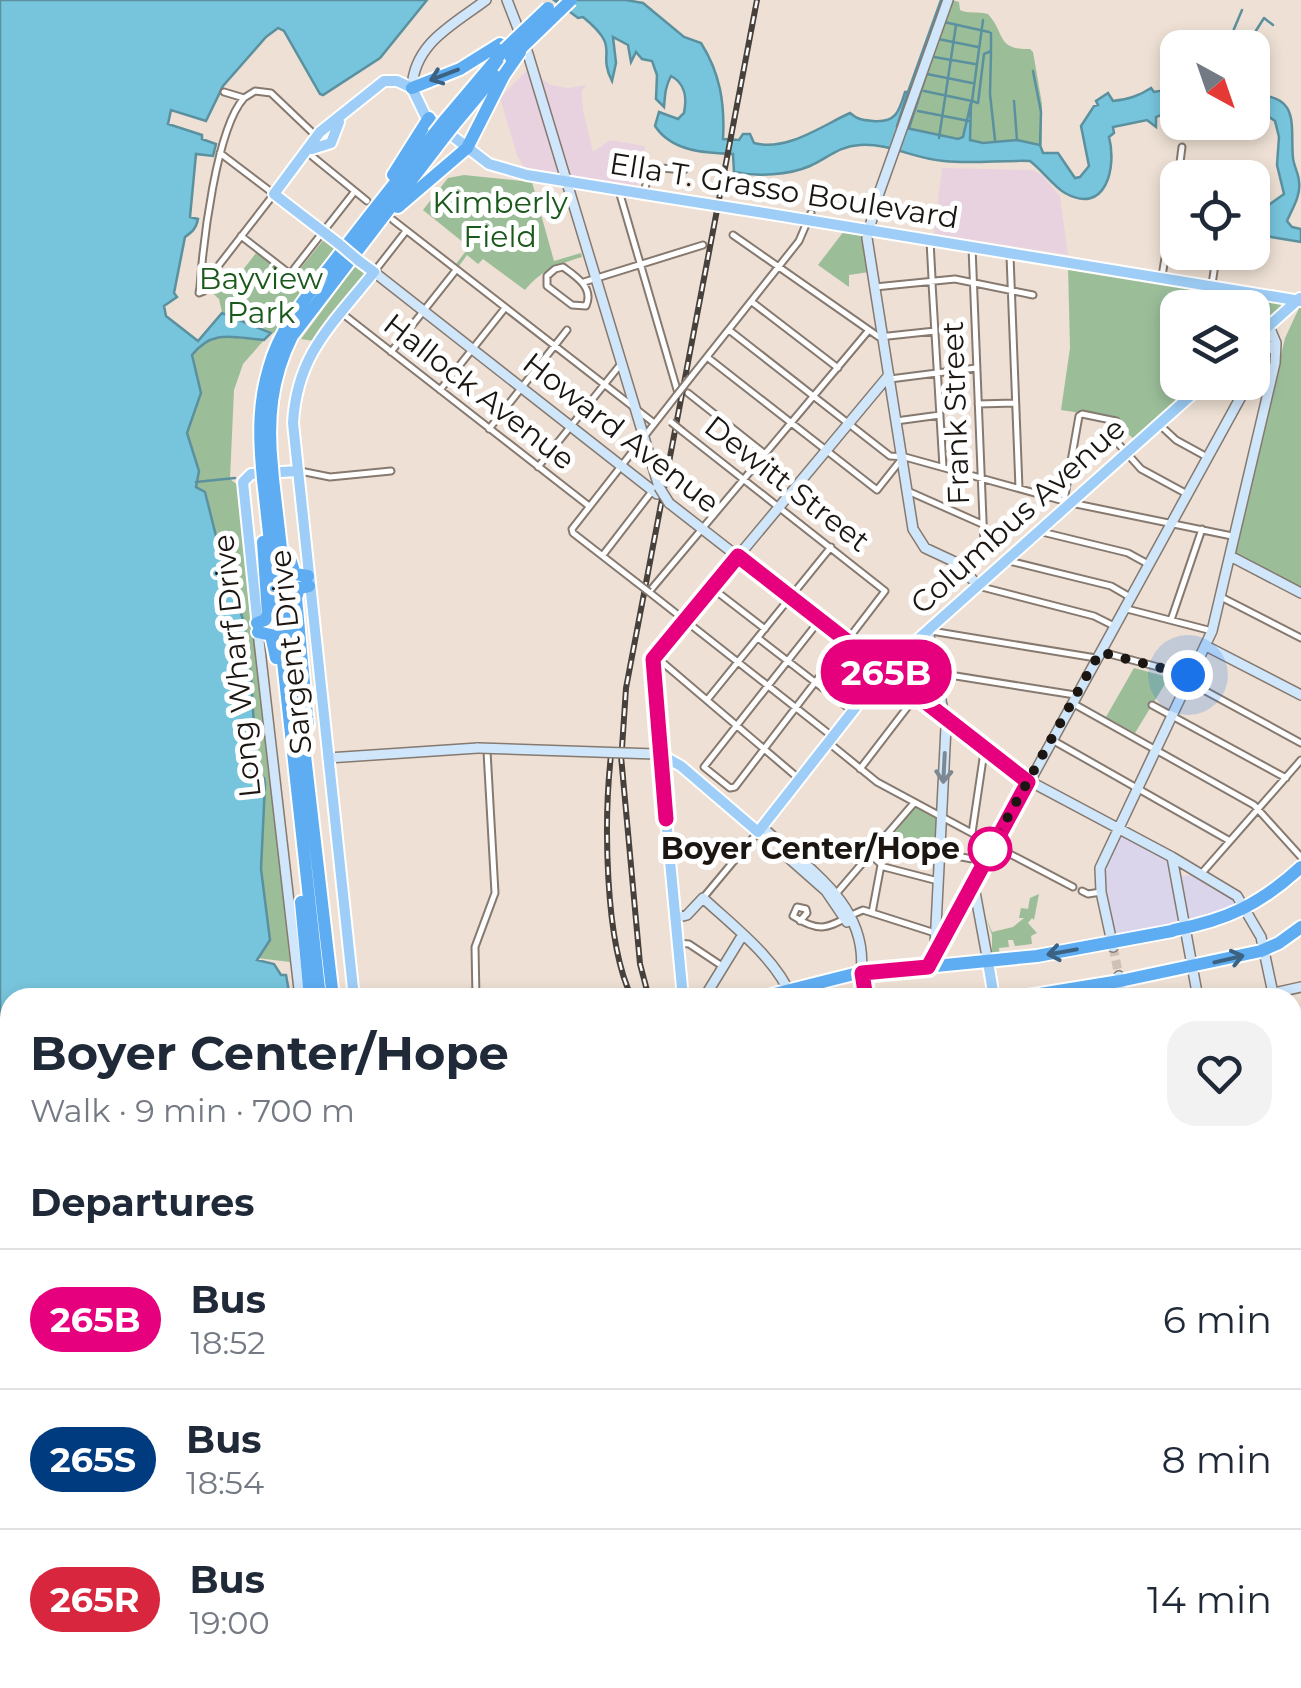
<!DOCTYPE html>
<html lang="en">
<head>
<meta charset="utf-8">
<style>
	:root { --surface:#fff; --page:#f2f2f3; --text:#1f2937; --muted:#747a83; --line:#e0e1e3 }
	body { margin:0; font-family:Montserrat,sans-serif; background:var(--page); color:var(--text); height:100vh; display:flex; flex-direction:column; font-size:38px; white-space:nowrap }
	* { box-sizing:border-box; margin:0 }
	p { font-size:32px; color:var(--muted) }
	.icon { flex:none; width:55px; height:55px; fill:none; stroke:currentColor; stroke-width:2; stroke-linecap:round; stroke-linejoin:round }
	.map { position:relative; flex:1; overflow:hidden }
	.side { position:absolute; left:0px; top:988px; width:1302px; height:702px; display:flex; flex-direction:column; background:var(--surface); border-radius:30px 30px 0 0; box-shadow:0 5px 15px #0003 }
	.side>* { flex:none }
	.badge { padding:0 20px; border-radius:32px; font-size:35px; line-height:65px }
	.needle { width:65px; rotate:140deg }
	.buttons { position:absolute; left:1160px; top:30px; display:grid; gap:20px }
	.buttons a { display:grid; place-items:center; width:110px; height:110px; border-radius:20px; background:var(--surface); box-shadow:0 5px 15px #0003; font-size:50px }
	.you { position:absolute; width:50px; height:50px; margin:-25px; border:8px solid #fff; border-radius:50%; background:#1a73e8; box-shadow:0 0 0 15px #1a73e833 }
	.map>.badge { position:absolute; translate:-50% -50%; box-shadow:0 0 0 5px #fff }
	h2 { padding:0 30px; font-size:38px; line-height:90px }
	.round { display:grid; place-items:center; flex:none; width:105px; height:105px; border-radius:30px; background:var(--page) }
	.summary { display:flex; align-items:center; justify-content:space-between; height:170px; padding:0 30px }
	h1 { font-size:48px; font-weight:700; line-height:75px }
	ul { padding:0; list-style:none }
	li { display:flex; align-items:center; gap:30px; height:140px; padding:0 30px; border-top:2px solid var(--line) }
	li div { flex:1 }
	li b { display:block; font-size:38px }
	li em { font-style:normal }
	li .badge { min-width:110px; font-weight:700; text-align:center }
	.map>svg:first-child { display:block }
	.commercial { fill:#e8d2e0 }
	.medical { fill:#dbd5eb }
	.green { fill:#9bbe99 }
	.water { fill:#77c5dc; stroke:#5b909f; stroke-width:2.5 }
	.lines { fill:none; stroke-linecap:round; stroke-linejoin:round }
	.stream { stroke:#5b909f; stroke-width:2.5 }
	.secondary-tunnel { stroke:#cec2b7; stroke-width:9; stroke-dasharray:9 4.5; stroke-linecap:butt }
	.street-casing { stroke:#86796f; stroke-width:9 }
	.secondary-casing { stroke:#86796f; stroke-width:12 }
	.primary-casing { stroke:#fff; stroke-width:14 }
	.highway-casing { stroke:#fff; stroke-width:16 }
	.street { stroke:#fff; stroke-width:5 }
	.secondary { stroke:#cfe6fb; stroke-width:9 }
	.primary { stroke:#9ecef7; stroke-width:10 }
	.highway { stroke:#5eadf2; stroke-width:12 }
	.rail-casing { stroke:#48413b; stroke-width:6 }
	.rail { stroke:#fff; stroke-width:2.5; stroke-dasharray:8; stroke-linecap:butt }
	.street-bridge-casing { stroke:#86796f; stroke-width:9; stroke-linecap:butt }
	.secondary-bridge-casing { stroke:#86796f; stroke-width:12; stroke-linecap:butt }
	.primary-bridge-casing { stroke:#fff; stroke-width:14; stroke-linecap:butt }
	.highway-bridge-casing { stroke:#fff; stroke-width:16; stroke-linecap:butt }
	.street-bridge { stroke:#fff; stroke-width:5 }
	.secondary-bridge { stroke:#cfe6fb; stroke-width:9 }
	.primary-bridge { stroke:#9ecef7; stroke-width:10 }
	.highway-bridge { stroke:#5eadf2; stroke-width:12 }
	.oneway { stroke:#3c6282 }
	.oneway2 { stroke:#7e8892 }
	.line-casing { stroke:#fff; stroke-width:22 }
	.line { stroke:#e6007e; stroke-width:15 }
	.walk { stroke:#1b1612; stroke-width:10; stroke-dasharray:0 18 }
	.stop-dot { fill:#fff; stroke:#e6007e; stroke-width:5 }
	.labels { text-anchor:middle; stroke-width:10; stroke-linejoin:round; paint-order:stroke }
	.street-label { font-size:30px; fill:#1b1612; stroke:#fff }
	.park-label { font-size:30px; fill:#1a591b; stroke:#fff }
	.stop-label { font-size:30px; font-weight:bold; fill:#1b1612; stroke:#fff; text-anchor:end }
</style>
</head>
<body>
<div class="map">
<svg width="1301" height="1688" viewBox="0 0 1301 1688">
	<rect width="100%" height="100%" fill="#eee0d4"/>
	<path class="commercial" d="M528 69 551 85 568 88 586 85 582 91 583 110 593 152 610 140 645 146 637 188 526 171 517 155 500 98Z
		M942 168 1033 170 1042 175 1060 196 1068 255 934 234Z"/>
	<path class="medical" d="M1121 833 1167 859 1180 925 1115 938 1104 870Z
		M1196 874 1231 896 1241 907 1187 925 1179 877Z"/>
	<path class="green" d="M952 0 959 2 960 10C968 14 978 11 988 14 1006 34 996 50 1030 49L1033 52 1042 104V145L1017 140 983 143 969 140 970 109 963 138C945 141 922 136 906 126Z
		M464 175 532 182 554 261 581 253 582 257C559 264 541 270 525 290L483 259 478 264 467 255 459 266 456 264 469 247 423 210 448 178Z
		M844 231 863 234 869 272 849 275V287L818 265Z
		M325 238 336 247 301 292 277 334 222 312 219 299 206 287 214 278 229 288 256 253 291 280Z
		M356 265 366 275 314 341 301 339Z
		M1068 267 1288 302 1253 334 1252 308H1178V382L1199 383 1135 440 1119 426 1120 419 1061 410 1070 348Z
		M1300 306 1301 307V590L1235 556 1285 338Z
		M225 335 264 340 243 364 234 390 230 479 239 486 290 962 257 958 270 940 261 869 265 784 257 774 251 678 244 623 228 572 225 546 216 536 206 492 196 487 198 470 187 433 201 393 192 355 211 337Z
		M1134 668 1164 676 1171 674 1135 733 1106 717Z
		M915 807 938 820 936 860 884 847Z
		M1039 894 1034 920 1032 918 1028 923 1037 933 1031 936 1032 944 1015 946 1013 940H1008L1009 947 999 948 1000 957 992 955V935L986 918 992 932 1013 927 1024 918H1019L1021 908 1028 909 1030 898Z"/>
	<path class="water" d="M0 0H427L380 58 323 95 320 94 284 31 278 28 266 37 223 86 206 121 171 110 168 124 202 135V139L216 144 213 156 196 154 190 217 198 219C196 229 192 232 185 237L174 293 177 297 164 306 166 316 198 341 222 313 271 333 264 340C235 338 213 328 192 355L201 393 187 433 199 471 196 487 205 492 216 536 225 546 228 572 244 623 251 678 257 774 264 778 265 784 261 869 270 940 257 960 274 964 281 975H286L290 997 10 998V1616L0 1628Z
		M554 0H626L643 3 684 37 701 43C720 73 725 103 723 139L739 140 743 134H750L754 143C787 152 823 125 850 113 858 120 863 120 873 121 896 123 899 112 905 92H908L897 126 958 139 963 137 971 103 970 140 983 143 1017 140 1040 145 1043 153H1058L1075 178 1080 177 1089 166 1081 126 1094 106 1098 105 1096 101 1108 93 1113 101C1129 99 1139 96 1151 88L1154 92 1177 88V111H1173V116L1166 113 1156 117V127L1147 120 1113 127 1114 133 1109 137C1117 167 1106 216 1065 193 1054 187 1042 170 1030 161 1001 160 972 164 944 161 914 159 890 143 860 145 839 146 828 158 810 166 789 175 757 177 734 172L733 154C706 153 672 152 655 126L659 112 678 119 684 113C687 98 686 84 671 76 665 87 665 96 664 107L656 99 657 75 652 61 642 59 636 52 631 62 628 45 613 37 616 63 612 81C596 50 623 50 583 17L578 18Z
		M1253 95C1301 95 1290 125 1293 158 1294 167 1299 174 1299 182 1301 196 1292 209 1287 221L1292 227 1301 229V242L1271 237 1257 230 1259 212 1284 194 1277 165 1279 137 1275 121 1265 114 1253 118Z"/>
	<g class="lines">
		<path class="stream" d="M944 22 989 32
			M938 39 978 47
			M1226 48 1242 10
			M1245 48 1264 18 1273 25
			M991 53 990 94 995 140
			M934 57 975 64
			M1033 71 1041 112 1040 145
			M927 74 972 83
			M924 91 972 101 983 20
			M908 92 941 0
			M1014 101 1017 140
			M970 107 972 101 978 103 984 54 991 51V33
			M918 111 969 121
			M909 128 937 42
			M939 138 956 25
			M196 482 235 478"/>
		<path class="secondary-tunnel" d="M1113 947 1119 976"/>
		<defs>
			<path id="street" d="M224 92 244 98 255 91 271 93 315 135
				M307 152 367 201
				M1178 178 1182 147
				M619 191 678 393
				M644 193 650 167 684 170
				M393 220 654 423
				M733 235 879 337 935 331
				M241 236 290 274 355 191
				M930 241 932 278
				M1010 256 1019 488
				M563 267C577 277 594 288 586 306L572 305 547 286V276L555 269Z
				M374 272 406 231
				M1162 276 1178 180
				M584 282 703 245
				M932 283 943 467
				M1212 284 1217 252
				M200 287C203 244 216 129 244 98
				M200 287 199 293 204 291
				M202 287 274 194 220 153
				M875 287 955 279 1033 295
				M752 302 838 368
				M343 314 589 506
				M729 330 890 456 905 457 1071 503 1232 536
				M391 352 456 270
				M707 357 877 490 900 461
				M691 377 799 241 811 213
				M890 379 976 368
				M440 390 505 308
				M688 393 765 454
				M978 404 1015 403
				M896 421 940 415
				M1161 426 1176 440 1207 457
				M489 429 567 330
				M682 431 885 591 735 787 730 788 704 767 819 621
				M538 467 620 365
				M300 471 330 477 391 471
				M910 492 982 524
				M1064 501 1079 416 1082 414 1116 421 1115 440 1141 469 1187 494
				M1042 532 1128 553 1148 564
				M603 555 653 490
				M1009 561 1111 586 1130 597
				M963 570 980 555 984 545 972 247
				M636 582 573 533 572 529 676 396
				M978 586 1094 616 1114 626
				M712 588 765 629
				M1221 597 1301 638
				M1127 609 1212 631
				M1171 620 1202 529
				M931 631 1096 658
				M758 638 851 710
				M1102 652 1188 675
				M655 656 797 777
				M937 673 1075 695
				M1189 682 1301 743
				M707 700 831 547
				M1074 704 1254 805 1301 857
				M1152 705 1286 778
				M833 737 649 592 869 330
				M1054 741 1230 841
				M829 743 877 782 1007 852
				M860 769 916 696
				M972 833 984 752
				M940 853 983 861
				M1008 853 1073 887
				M870 854 884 867 938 881
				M1201 874 1301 760
				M1082 891 1088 894 1101 892
				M835 895 914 803
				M703 898 758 832
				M872 913 881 865
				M800 921 807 913 806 909 797 907 793 916C827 938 832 922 863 910L935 933
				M678 943 689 944 722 966
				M476 998 475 947 495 893 487 751
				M485 998H490
				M1292 1468 1301 1456
				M1292 1473 1301 1480
				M1292 1492 1301 1488
				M1292 1593 1301 1598
				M1 1645 10 1654
				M1292 1650 1301 1659
				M37 1680 46 1688
				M230 1680 238 1688
				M580 1680 586 1688
				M636 1680 641 1688
				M658 1680 664 1688
				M792 1680 834 1688
				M965 1680 967 1688
				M197 1688 205 1680
				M677 1688 688 1680"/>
			<path id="secondary" d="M507 0 528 54 659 487
				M948 0 878 196 867 238 913 529 925 548 955 562 978 585
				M412 88C414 43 453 25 486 0
				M374 272 657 494
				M1252 375 1263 353 1276 343
				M669 503 1018 775 1172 857 1237 896 1261 937 1274 998
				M1230 556 1301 593
				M928 630 946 727 935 946
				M258 632 300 998
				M1206 646 1301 695
				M657 754H660L652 667 655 656 889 375
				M328 758 478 748
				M762 827C806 867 869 904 861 973
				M783 853 826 891 847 922
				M1172 857 1198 998
				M973 881 988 962
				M675 918 687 915 703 898C733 926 776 958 792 998
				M1113 947 1101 892 1100 868 1212 631 1275 363 1276 343 1269 326
				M928 967 1249 382
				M1119 976 1122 998
				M704 998 742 936
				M1251 998 1301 987
				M1292 1083 1301 1079
				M1292 1090 1301 1136
				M1292 1162 1301 1160
				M1292 1240 1301 1238
				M160 1680 168 1688
				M521 1680 527 1688
				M927 1680 928 1688
				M1222 1680 1226 1688
				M72 1688 79 1680
				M134 1688 142 1680
				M535 1688 542 1680
				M791 1688 792 1680"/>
			<path id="primary" d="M312 149 331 143 339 122
				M758 212 1301 301
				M339 244 274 194 320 132 384 81H397L412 88 425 115 489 164 527 175 663 197
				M1252 341 1300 298
				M258 627 243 482 251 474 297 471
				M660 754 681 766 758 832 888 666 1206 382
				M660 755 683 998
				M988 962 994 998
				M861 973 866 998
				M354 998 293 423C297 353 333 324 374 272L359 261
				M1292 1278 1301 1279
				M1292 1296 1301 1299
				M1292 1335 1301 1317
				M0 1393 10 1394
				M1065 1680 1068 1688"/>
			<path id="highway" d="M412 88 460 69 500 44
				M445 120 505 49
				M453 126 502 67
				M393 175 429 118
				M398 207 467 148 504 75
				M272 467C267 420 271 378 292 336L442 140
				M262 468C259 433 259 401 269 368 280 327 308 295 333 263 366 219 400 177 434 134
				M263 479 320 998
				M273 479 333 998
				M289 556 295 574 308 576
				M257 623 265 620 268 614 263 542
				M258 632 271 635 276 658
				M308 726 296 598 299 588 309 586
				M301 902 310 998
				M1174 930C1227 920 1261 904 1301 867
				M759 998 854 974 1037 956 1172 931
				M1015 998 1120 981 1261 951 1279 943 1301 927
				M0 1427 10 1428
				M0 1441 10 1442
				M764 1688 765 1680"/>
		</defs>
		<use href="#street" class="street-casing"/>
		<use href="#secondary" class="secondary-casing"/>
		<use href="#primary" class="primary-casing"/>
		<use href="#highway" class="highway-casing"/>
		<use href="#street" class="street"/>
		<use href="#secondary" class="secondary"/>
		<use href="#primary" class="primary"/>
		<use href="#highway" class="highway"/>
		<defs>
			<path id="rail" d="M622 748 626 688 757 0
				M611 755C604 818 604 941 632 998
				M621 756 640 964 649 998
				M0 1398 10 1399
				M494 1680 500 1688
				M714 1688 721 1680"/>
		</defs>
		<use href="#rail" class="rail-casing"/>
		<use href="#rail" class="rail"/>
		<defs>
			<path id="street-bridge" d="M676 396 691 377
				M671 422 682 431
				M636 582 649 592"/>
			<path id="secondary-bridge" d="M659 487 669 503
				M478 748 655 754"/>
			<path id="primary-bridge" d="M663 197 758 212
				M339 244 359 261"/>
			<path id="highway-bridge" d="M505 49 548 8
				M511 58 571 0
				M504 75 520 52
				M434 134 445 120
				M442 140 453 126
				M272 467 273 479
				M262 468 263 479
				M730 1680 732 1688
				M739 1680 741 1687"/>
		</defs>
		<use href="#street-bridge" class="street-bridge-casing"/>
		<use href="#secondary-bridge" class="secondary-bridge-casing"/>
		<use href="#primary-bridge" class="primary-bridge-casing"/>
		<use href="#highway-bridge" class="highway-bridge-casing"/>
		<use href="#street-bridge" class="street-bridge"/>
		<use href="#secondary-bridge" class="secondary-bridge"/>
		<use href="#primary-bridge" class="primary-bridge"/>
		<use href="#highway-bridge" class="highway-bridge"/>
	</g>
	<defs><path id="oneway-shaft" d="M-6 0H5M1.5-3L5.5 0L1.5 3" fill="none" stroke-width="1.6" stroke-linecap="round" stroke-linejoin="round" transform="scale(2.5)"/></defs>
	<g class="oneway">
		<use href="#oneway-shaft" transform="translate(444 75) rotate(159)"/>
		<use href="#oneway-shaft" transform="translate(1062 952) rotate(170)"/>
		<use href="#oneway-shaft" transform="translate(1229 959) rotate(-13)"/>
	</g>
	<use class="oneway2" href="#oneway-shaft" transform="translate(944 768) rotate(93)"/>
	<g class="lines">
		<defs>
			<path id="line" d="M666 819 653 659 738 556 1028 782 928 967 862 973 866 998"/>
		</defs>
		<use href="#line" class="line-casing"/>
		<use href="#line" class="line"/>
		<path class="walk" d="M990 849 1100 652 1188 675"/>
	</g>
	<circle class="stop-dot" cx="990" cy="849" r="20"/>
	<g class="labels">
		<g class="street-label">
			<text transform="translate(784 191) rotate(9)" y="10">Ella T. Grasso Boulevard</text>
			<text transform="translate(479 392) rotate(38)" y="10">Hallock Avenue</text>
			<text transform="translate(956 413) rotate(-92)" y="10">Frank Street</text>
			<text transform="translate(621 433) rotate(38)" y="10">Howard Avenue</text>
			<text transform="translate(787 484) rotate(38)" y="10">Dewitt Street</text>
			<text transform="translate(1018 516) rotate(-42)" y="10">Columbus Avenue</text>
			<text transform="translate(291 652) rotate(-96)" y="10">Sargent Drive</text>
			<text transform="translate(237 666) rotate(-96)" y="10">Long Wharf Drive</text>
		</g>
		<g class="park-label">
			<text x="500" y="213">Kimberly<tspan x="500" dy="34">Field</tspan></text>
			<text x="261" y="289">Bayview<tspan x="261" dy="34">Park</tspan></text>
		</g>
		<g class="stop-label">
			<text x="960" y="859">Boyer Center/Hope</text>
		</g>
	</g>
</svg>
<div class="buttons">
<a><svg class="needle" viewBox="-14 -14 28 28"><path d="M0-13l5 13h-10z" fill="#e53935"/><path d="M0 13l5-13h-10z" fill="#747a83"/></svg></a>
<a><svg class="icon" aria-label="locate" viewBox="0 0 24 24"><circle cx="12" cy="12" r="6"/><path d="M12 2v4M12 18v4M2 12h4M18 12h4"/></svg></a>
<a><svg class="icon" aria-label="layers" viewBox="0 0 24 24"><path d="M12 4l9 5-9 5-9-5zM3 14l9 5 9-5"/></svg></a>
</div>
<div class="you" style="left:1188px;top:675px"></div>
<b class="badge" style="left:886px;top:672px;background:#e6007e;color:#fff">265B</b>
<section class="side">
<div class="summary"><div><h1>Boyer Center/Hope</h1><p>Walk · 9 min · 700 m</p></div><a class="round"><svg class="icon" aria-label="heart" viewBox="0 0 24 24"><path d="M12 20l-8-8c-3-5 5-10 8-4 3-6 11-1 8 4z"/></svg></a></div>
<h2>Departures</h2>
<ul>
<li><span class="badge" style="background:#e6007e;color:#fff">265B</span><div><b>Bus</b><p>18:52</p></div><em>6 min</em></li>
<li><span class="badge" style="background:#003b80;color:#fff">265S</span><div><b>Bus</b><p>18:54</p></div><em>8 min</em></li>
<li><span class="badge" style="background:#d7263d;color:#fff">265R</span><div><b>Bus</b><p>19:00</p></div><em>14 min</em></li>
</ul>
</section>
</div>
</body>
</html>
